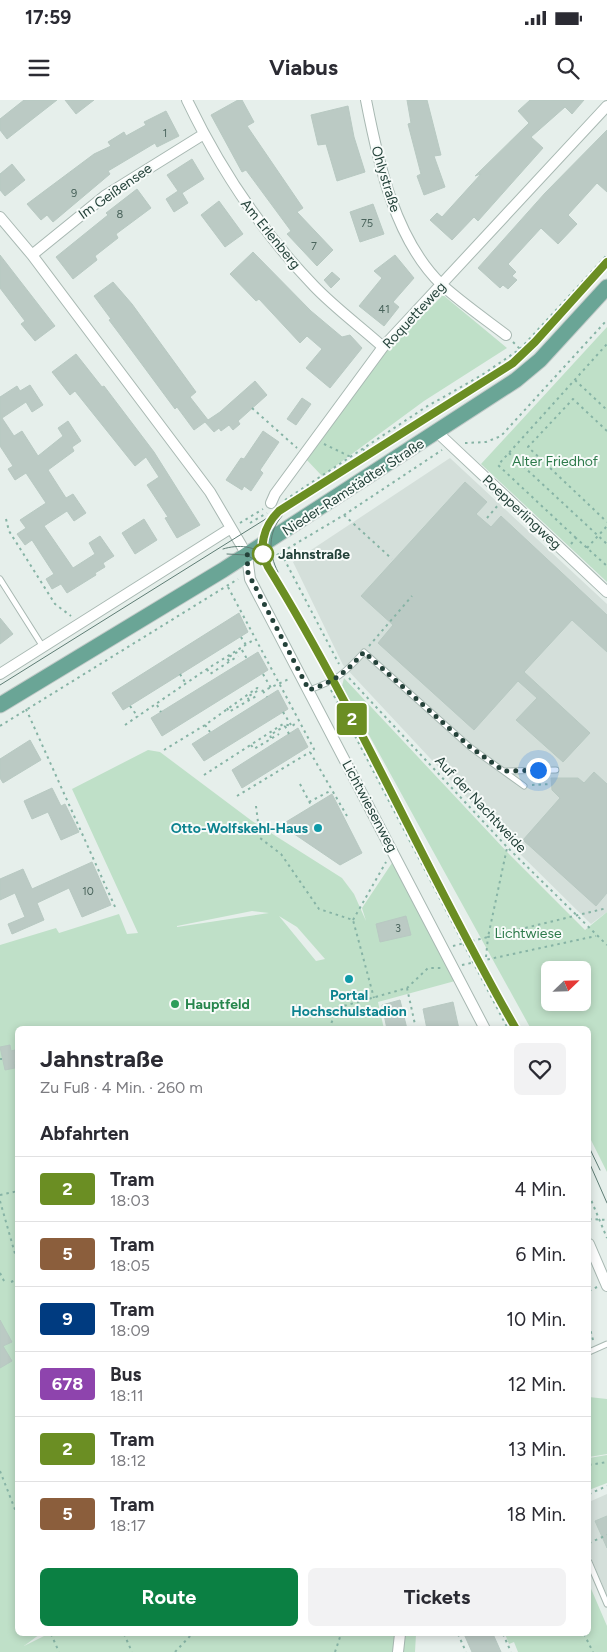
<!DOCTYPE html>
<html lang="de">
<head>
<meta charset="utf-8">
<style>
	:root { --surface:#fff; --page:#f2f2f3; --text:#2b2b33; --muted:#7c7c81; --line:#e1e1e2; --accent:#0b8043 }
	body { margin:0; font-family:Figtree,sans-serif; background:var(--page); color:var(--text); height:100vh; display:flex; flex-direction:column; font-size:19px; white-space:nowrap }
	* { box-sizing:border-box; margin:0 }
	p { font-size:16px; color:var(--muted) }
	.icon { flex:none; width:28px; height:28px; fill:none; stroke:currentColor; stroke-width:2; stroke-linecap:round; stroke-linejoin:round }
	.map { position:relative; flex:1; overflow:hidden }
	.sheet { position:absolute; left:15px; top:926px; width:576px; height:610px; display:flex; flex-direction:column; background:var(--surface); border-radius:8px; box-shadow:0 2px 8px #0003 }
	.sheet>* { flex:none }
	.badge { padding:0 10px; border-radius:4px; font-size:18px; line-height:32px }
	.needle { width:32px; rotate:67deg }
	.fabs { position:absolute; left:541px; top:861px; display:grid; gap:10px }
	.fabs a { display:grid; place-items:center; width:50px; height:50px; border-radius:8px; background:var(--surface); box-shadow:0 2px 8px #0003; font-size:25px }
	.you { position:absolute; width:25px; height:25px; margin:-12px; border:4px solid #fff; border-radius:50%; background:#1a73e8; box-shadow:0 0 0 8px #1a73e833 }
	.map>.badge { position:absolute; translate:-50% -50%; box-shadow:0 0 0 2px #fff }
	h2 { padding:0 25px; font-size:19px; line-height:45px }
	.round { display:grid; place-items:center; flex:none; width:52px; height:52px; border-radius:8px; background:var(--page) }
	.headline { display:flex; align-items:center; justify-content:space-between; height:85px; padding:0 25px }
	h1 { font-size:24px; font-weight:700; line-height:38px }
	.action { display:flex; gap:10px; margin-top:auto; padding:10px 25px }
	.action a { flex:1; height:58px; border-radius:8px; background:var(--accent); color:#fff; font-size:20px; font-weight:700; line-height:58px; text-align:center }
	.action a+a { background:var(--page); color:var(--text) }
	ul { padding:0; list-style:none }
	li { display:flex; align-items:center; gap:15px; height:65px; padding:0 25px; border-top:1px solid var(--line) }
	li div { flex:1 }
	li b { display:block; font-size:19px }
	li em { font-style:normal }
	li .badge { min-width:55px; font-weight:700; text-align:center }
	.status { display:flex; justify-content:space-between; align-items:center; height:35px; padding:0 25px; background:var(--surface); direction:ltr }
	.status svg { height:14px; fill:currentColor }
	header { display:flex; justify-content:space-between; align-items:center; height:65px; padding:0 25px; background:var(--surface); font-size:22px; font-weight:700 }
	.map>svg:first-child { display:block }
	.built { fill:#d4dfda }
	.green { fill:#bfe0c8; fill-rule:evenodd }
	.building { fill:#bbcac4; stroke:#b8c9c2 }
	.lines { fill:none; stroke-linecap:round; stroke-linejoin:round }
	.lane-casing { stroke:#a8b8b2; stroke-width:7 }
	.street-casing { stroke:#a8b8b2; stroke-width:12 }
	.primary-casing { stroke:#c2cac8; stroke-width:17 }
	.path { stroke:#86b3a5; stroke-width:2; stroke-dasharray:2.5 4; stroke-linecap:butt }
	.lane { stroke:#fff; stroke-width:5 }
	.street { stroke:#fff; stroke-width:10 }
	.primary { stroke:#6aa596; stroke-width:15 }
	.tram { stroke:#5f7d75; stroke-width:1 }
	.line-casing { stroke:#fff; stroke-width:11 }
	.line { stroke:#6b8e23; stroke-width:8 }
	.walk { stroke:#24423a; stroke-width:5; stroke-dasharray:0 9 }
	.stop-dot { fill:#fff; stroke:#6b8e23; stroke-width:2.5 }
	.culture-dot { fill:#0f9aa8; stroke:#f7fbf9; stroke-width:2 }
	.leisure-dot { fill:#2e9e5b; stroke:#f7fbf9; stroke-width:2 }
	.labels { text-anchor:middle; stroke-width:4; stroke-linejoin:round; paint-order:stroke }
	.number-label { font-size:11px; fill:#4a645c }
	.street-label { font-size:14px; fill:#24423a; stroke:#f7fbf9 }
	.park-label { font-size:14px; fill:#2d7a4b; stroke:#f7fbf9 }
	.stop-label { font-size:14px; font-weight:bold; fill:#24423a; stroke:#f7fbf9; text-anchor:start }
	.culture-label { font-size:14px; font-weight:bold; fill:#0d838f; stroke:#f7fbf9; text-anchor:end }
	.leisure-label { font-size:14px; font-weight:bold; fill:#27864d; stroke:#f7fbf9; text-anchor:start }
</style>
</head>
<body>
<div class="status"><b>17:59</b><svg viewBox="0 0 49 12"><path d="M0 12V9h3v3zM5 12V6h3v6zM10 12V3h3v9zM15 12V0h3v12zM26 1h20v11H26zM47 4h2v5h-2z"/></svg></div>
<header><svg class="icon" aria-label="menu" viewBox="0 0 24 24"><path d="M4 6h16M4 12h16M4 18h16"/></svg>Viabus<svg class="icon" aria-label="search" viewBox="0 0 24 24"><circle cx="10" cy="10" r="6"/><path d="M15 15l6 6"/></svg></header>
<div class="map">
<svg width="607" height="1552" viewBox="0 0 607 1552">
	<rect width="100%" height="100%" fill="#e6efeb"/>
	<path class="built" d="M450 358 607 504V812L591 824 514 748 343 565 293 462Z
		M607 1394V1495L589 1453V1402Z"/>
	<path class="green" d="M443 195 507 248 424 301 322 376 305 358 387 251Z
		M607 227V482L481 364Z
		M344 578 508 753 585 830 607 812V1072L589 1036V929H531L342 586ZM550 870H582V902H550Z
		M148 650 160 652 252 721 342 778 354 794 366 821 362 808 394 760 455 881 378 902 384 929H18V1534H40L24 1546 48 1534H416L415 1552H0V845L56 828 59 833 119 814 127 834 138 833 72 689ZM252 811 269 813 177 827V826ZM279 816 297 827 325 859 316 861Z
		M589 1297 607 1299V1354L589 1357Z
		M607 1355V1383L589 1390V1358Z
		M589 1484 607 1526V1552H518L514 1542 509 1544 505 1534H589Z"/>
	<path class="building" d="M24 0H57L7 39 0 30V19Z
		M65 0H94L76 14Z
		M238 0H242L254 22 247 26 303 108 297 112 333 150 317 166 287 134 291 131 246 70 242 72 211 15Z
		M407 0H427L441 55 434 56 445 87 424 95 417 76 421 74 408 24 411 23Z
		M530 0H584L572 14 565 7 531 37 543 48 478 121 474 117 452 140 430 120 437 113 442 117 481 74 475 76 529 23 518 11Z
		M348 6 354 37 365 72 337 81 326 44 318 45 311 15Z
		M166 11 179 36 157 47 155 43 108 71 110 74 53 122 47 115 41 120 27 104 94 54 111 46 108 42 124 32 126 36 146 25 144 22Z
		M607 30V92L597 83 568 115 577 124 558 144 541 128 508 164 516 172 512 176 517 180 508 189 503 185 500 188 478 168 545 93Z
		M192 59 204 79 182 93 188 103 174 112 166 99 178 91 167 75Z
		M12 64 25 80 5 96 0 90V74Z
		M137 89 151 108 116 134 118 138 95 156 97 160 73 179 56 157 108 115 106 113Z
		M219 101 243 134 225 147 201 115Z
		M373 104 384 134 360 142 350 112Z
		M253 152 311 211 342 237 350 235 362 248 330 288 306 268 322 249 307 236 300 243 259 199 256 201 230 174Z
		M0 155 55 226 35 241 21 224 25 221 0 188Z
		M395 155 414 178 393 202 399 207 384 226 359 206 382 178 374 171Z
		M332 172 340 179 331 188 324 180Z
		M113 182 132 204 196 292 190 297 208 320 220 312 255 281 267 295 238 321 240 324 233 330 229 325 221 331 219 328 214 332 205 322 194 330 177 307 175 309 121 236 109 220 111 219 94 196Z
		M76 254 102 287 104 286 154 352 200 425 177 438 165 418 168 417 147 385 159 377 146 357 135 366 75 291 70 295 52 272Z
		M30 285 43 305 32 312 26 302 2 318 14 336 22 331 38 356 63 336 58 328 68 321 81 341 72 347 74 351 48 370 66 398 73 394 86 413 74 421 67 411 44 426 73 468 95 454 89 443 100 436 114 456 103 463 105 467 95 473 96 475 67 493 61 484 52 489 46 479 54 474 32 440 25 445 17 434 26 428 20 420 46 403 26 373 15 380 8 369 13 366 0 346V297L17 286 20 291Z
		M302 298 311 304 296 325 287 319Z
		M263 331 279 342 260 370 263 373 251 391 244 386 242 390 226 380 241 358 244 359Z
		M465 382 487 402 476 414 491 427 501 416 607 515V552L572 520 524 572 590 633 563 662 516 620 537 598 518 581 474 630 378 543 393 525 361 496Z
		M144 419 157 440 135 454 122 433Z
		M239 513 248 532 123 610 112 593Z
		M0 518 13 534 0 544Z
		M258 552 268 570 162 636 151 618Z
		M278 590 288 609 204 661 192 644Z
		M298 628 308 647 242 688 232 670Z
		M30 640 41 660 3 683 0 678V659Z
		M594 672 607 684V793L596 806 523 740 560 698 552 690 551 678H578L584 683Z
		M52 688 61 706 65 704 79 732 61 740 48 712 32 719 24 701Z
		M332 694 362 753 340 765 281 725Z
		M92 762 111 805 82 817 69 788 37 803 44 820 12 834 8 824 25 817 15 793 0 800V779L23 769 32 789Z
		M406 816 411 835 380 842 376 824Z
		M400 900 407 929H387L382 905Z
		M453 902 459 929H427L423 909Z
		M10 945 11 951 15 950 17 962H14L15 968 5 970 0 947Z
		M0 1220 12 1242 3 1246 12 1261 0 1268Z
		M607 1416V1448L595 1421Z
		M464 1534H493L501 1552H472Z"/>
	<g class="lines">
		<defs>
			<path id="lane" d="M0 479 43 547
				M309 590C336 581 345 573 364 552L470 647 524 686
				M504 671 556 670
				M589 1252 607 1244
				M589 1462 607 1504"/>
			<path id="street" d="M187 0C220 69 261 131 314 186 335 208 361 227 383 247
				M366 0C378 62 395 140 442 185 462 203 485 219 506 235
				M0 117 32 155 210 392 247 455 250 479 485 929
				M32 155 106 95 204 34
				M437 332 607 492
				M271 403 275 394 383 247 607 6
				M0 574 231 428
				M589 1144 607 1186
				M398 1552 400 1534"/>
			<path id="primary" d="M0 605 223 470 516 280 540 260 607 187"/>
		</defs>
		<use href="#lane" class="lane-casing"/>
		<use href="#street" class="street-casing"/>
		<use href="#primary" class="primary-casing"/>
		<path class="path" d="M513 242 520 249
			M575 280 607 310
			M252 308 297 348
			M607 331 573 299 528 347 607 422
			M465 343 486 342 501 336 607 220
			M324 344 351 357
			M363 349 371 359
			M509 353 607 444
			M291 396 297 407
			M285 400 426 307 482 275 520 249 607 155
			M344 415 392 459
			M487 418 499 404
			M6 419 9 431 55 504 71 516
			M240 423 263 409
			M250 423 267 413
			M576 438 498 365 607 244
			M571 444 576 438 607 466
			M587 448 607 426
			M281 453 339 564
			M260 465 344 415 442 350
			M228 487 314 649 310 652 347 716
			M241 537 246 545
			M369 546 412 496
			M242 550 247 559
			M229 561 227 558 241 550
			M207 569 210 574 238 556
			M180 574 186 584
			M263 574 271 588
			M349 578 507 747 607 845
			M331 590 508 929
			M263 591 267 597
			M249 600 247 597 259 590
			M157 605 161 612
			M130 606 138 617
			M227 608 229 612 258 595
			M26 609 116 809
			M283 612 291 625
			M125 625 207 569 255 539
			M205 625 210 632
			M0 626 238 479
			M285 626 289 634
			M271 638 270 635 285 626
			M251 645 254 649 279 634
			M164 650 205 625 257 588 263 591 289 579
			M204 675 283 624 292 626 298 622
			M300 684 311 705
			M532 685 551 684
			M237 696 310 652
			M309 702 332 690
			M256 706 260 738 281 754 319 809 353 820 374 898
			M353 820 386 762
			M453 846 488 837 507 748
			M486 857 488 837 607 808
			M462 865 596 836
			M407 888 416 929
			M329 929 333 919V909L407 888 428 868H441
			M16 955H18
			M0 959H2
			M0 1095 18 1091
			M589 1095 607 1138
			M0 1101 18 1164
			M589 1119 607 1120
			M0 1173 5 1183
			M11 1182 18 1179
			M589 1191 597 1187
			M589 1225 593 1240
			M589 1365 607 1362
			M0 1371 18 1417
			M589 1394 607 1386
			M589 1443 607 1435
			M51 1534 59 1552
			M124 1534 132 1552
			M458 1534 466 1552
			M503 1534 511 1552
			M584 1534 593 1552
			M175 1552 192 1534
			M335 1552 341 1534"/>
		<use href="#lane" class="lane"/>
		<use href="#street" class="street"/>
		<use href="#primary" class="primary"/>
		<path class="tram" d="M274 416C263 429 259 446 266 462L332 581 488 880 516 929
			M223 449C239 444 255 446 267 457
			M227 454 247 455 267 468
			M278 472C268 453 268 432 282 416
			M0 585 493 277 535 242 607 162
			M589 1047 600 1070
			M589 1062 607 1103"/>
	</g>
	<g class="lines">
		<defs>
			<path id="line" d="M516 929C429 778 360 616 268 467 258 447 263 427 279 411L513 263 535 242 607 162"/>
		</defs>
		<use href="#line" class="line-casing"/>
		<use href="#line" class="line"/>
		<path class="walk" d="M263 454 256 450 247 455 248 473 309 590C336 581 345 573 364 552L470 647 504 671 538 670"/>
	</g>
	<circle class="stop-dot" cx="263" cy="454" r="10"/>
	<g class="culture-dot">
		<circle cx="318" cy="728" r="5"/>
		<circle cx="349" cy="879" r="5"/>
	</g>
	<circle class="leisure-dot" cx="175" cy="904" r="5"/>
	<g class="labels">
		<g class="number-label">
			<text x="165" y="37">1</text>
			<text x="74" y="97">9</text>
			<text x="120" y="118">8</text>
			<text x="367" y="127">75</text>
			<text x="314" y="150">7</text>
			<text x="384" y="213">41</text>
			<text x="88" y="795">10</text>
			<text x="398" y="832">3</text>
		</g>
		<g class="street-label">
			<text transform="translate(386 79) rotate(73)" y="5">Ohlystraße</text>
			<text transform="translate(115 91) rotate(-35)" y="5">Im Geißensee</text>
			<text transform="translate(271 134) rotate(51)" y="5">Am Erlenberg</text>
			<text transform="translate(414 215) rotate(-47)" y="5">Roquetteweg</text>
			<text transform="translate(353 387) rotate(-33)" y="5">Nieder-Ramstädter Straße</text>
			<text transform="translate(522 412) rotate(43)" y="5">Poepperlingweg</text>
			<text transform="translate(481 704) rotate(47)" y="5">Auf der Nachtweide</text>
			<text transform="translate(370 706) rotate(62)" y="5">Lichtwiesenweg</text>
		</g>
		<g class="park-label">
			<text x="555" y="366">Alter Friedhof</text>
			<text x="528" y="838">Lichtwiese</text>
		</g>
		<g class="stop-label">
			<text x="278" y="459">Jahnstraße</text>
		</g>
		<g class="culture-label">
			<text x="308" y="733">Otto-Wolfskehl-Haus</text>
			<text x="349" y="900" text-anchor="middle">Portal<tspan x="349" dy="16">Hochschulstadion</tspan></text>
		</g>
		<g class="leisure-label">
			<text x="185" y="909">Hauptfeld</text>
		</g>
	</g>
</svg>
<div class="fabs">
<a><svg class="needle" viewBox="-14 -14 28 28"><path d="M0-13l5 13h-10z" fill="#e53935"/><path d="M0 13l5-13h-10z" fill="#7c7c81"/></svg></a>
</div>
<div class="you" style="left:538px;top:670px"></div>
<b class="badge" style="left:352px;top:619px;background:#6b8e23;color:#fff">2</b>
<section class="sheet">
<div class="headline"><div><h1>Jahnstraße</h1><p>Zu Fuß · 4 Min. · 260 m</p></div><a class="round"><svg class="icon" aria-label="heart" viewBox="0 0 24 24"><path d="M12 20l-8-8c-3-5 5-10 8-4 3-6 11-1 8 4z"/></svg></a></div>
<h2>Abfahrten</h2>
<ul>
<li><span class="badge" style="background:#6b8e23;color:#fff">2</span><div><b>Tram</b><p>18:03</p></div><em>4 Min.</em></li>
<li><span class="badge" style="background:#8b5e3c;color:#fff">5</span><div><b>Tram</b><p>18:05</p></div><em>6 Min.</em></li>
<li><span class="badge" style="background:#003b80;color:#fff">9</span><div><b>Tram</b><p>18:09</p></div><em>10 Min.</em></li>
<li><span class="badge" style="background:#8e44ad;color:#fff">678</span><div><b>Bus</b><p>18:11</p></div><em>12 Min.</em></li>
<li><span class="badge" style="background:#6b8e23;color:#fff">2</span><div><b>Tram</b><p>18:12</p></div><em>13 Min.</em></li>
<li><span class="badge" style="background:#8b5e3c;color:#fff">5</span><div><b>Tram</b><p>18:17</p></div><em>18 Min.</em></li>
</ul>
<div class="action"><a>Route</a><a>Tickets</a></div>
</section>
</div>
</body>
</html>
